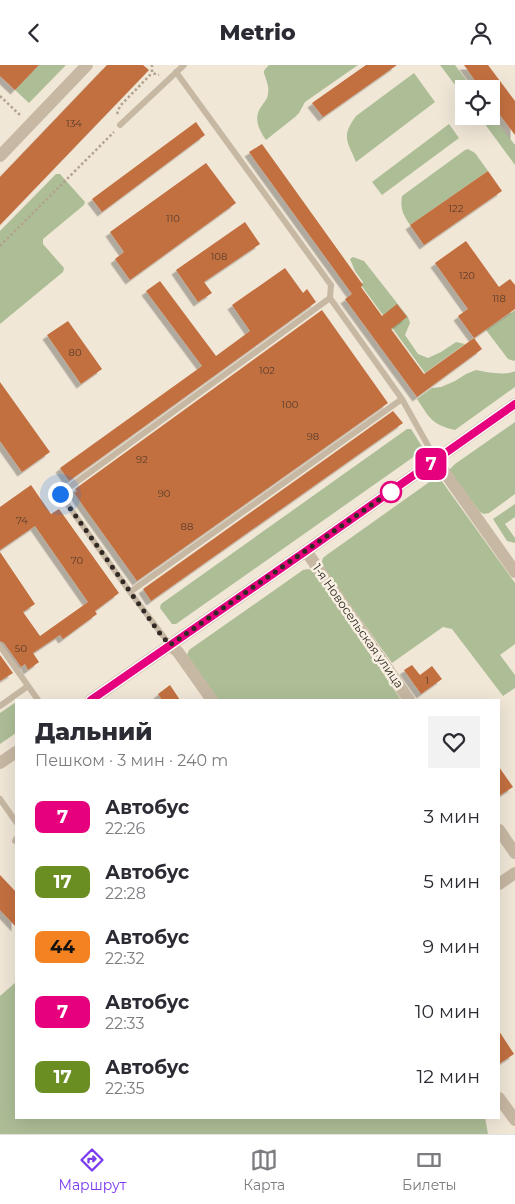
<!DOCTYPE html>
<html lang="ru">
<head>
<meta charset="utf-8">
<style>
	:root { --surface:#fff; --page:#f2f2f3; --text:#2b2b33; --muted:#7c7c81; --line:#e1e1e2; --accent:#7c3aed }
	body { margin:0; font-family:Montserrat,sans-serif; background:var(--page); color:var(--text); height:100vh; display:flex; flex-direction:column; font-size:19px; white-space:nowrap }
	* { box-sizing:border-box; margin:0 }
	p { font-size:16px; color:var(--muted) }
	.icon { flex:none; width:28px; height:28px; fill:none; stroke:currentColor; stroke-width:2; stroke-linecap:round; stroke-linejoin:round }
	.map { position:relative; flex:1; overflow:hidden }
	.sheet { position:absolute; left:15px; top:634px; width:485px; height:420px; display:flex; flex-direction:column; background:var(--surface); border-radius:0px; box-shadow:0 5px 20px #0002 }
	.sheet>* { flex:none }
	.badge { padding:0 10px; border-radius:8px; font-size:18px; line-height:32px }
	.tools { position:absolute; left:455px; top:15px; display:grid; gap:10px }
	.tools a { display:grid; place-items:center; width:45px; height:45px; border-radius:0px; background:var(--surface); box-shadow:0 5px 20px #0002; font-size:25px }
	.you { position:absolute; width:25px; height:25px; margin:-12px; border:4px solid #fff; border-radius:50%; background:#1a73e8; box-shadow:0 0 0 8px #1a73e833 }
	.map>.badge { position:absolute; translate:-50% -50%; box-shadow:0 0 0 2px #fff }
	.round { display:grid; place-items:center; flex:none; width:52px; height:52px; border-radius:0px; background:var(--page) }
	.headline { display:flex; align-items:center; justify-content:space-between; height:85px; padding:0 20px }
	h1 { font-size:24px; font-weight:800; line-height:38px }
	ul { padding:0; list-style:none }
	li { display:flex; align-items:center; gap:15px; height:65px; padding:0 20px }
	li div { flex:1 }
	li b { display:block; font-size:19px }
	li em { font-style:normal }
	li .badge { min-width:55px; font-weight:700; text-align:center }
	header { display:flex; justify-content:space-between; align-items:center; height:65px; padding:0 20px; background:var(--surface); font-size:22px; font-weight:800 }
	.menu { display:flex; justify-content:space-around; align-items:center; height:70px; border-top:1px solid var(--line); background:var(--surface); font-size:14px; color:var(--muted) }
	.menu a { display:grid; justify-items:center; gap:2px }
	.menu .selected { color:var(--accent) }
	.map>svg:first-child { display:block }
	.green { fill:#adbe97 }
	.building { fill:#c36f41; filter:url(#shadow) }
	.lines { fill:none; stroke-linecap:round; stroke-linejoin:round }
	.path { stroke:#b3a28e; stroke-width:2.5; stroke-dasharray:2.5 2.5; stroke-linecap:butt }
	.service { stroke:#c7b8a3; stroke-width:6 }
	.minor { stroke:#c7b8a3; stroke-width:12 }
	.tertiary { stroke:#c7b8a3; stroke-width:12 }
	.line-casing { stroke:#fff; stroke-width:11 }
	.line { stroke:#e6007e; stroke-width:8 }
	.walk { stroke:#322b25; stroke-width:5; stroke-dasharray:0 9 }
	.stop-dot { fill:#fff; stroke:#e6007e; stroke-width:2.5 }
	.labels { text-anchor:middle; stroke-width:5; stroke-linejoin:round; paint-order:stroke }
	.number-label { font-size:10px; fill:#563c2c }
	.street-label { font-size:12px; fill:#322b25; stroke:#f8f0e2 }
</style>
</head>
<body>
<header><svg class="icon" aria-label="back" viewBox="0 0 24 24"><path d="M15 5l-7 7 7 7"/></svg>Metrio<svg class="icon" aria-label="person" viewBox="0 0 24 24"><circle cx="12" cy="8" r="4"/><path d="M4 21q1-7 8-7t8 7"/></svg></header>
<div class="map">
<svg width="515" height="1069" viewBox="0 0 515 1069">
	<defs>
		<filter id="shadow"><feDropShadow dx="-4.5" dy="4.5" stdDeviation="0" flood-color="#0004"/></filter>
	</defs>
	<rect width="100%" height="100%" fill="#f0e7d7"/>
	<path class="green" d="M39 0H66L29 38 15 25Z
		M269 0H358L305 37 299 48 295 52 266 75C259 65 253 53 261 42 264 37 268 34 268 28 270 20 263 9 264 6 265 4 268 1 269 0Z
		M440 0H455L473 24H464V32Z
		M414 8 435 37 356 97C347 75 341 72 356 51Z
		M491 49 515 80V100L479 51H491Z
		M449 59 459 73 382 130 372 117Z
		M468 84 475 88 488 106 410 160C403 150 400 143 402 131L465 85Z
		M56 109H60L85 137 84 140 43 174V179L64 203 63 207 0 259V166Z
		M353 192 364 196 408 252 410 258 405 270 418 289 428 293 441 287 456 277 465 279 425 308 361 220 363 217 355 206 350 194Z
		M515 245V295L514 296 508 294 486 265Z
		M476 305C486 307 506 311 515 306V322L455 365C432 360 429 352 417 334L432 323 441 322 455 316 466 309Z
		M515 357V429L489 448 484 449 480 447 449 405 455 399Z
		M407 364H411L423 383 424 385 422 386 176 559H172L160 543 161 539Z
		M435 413 441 415 515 518V579L500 590 515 610V623L503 631 452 564 443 562 392 598 321 499 323 493 328 489Z
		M515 439V452L505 459 515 473V478L507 476 493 454Z
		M308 504 314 506 401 635H218L187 590 189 585 303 505Z
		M16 637V668L0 679V648Z
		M16 917V1052H485L488 1069H0V931Z"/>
	<path class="building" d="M0 0H39L15 25 0 11Z
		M107 0H143L149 5 0 160V112Z
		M366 0H397L323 52 312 38Z
		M464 0H488L515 36V70L491 38V24H481Z
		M196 57 205 70 102 147 92 134Z
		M262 79 363 220 361 222 382 251 397 239 407 252 391 264 424 309 474 273 482 284 417 332 345 234 352 229 249 87Z
		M206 98 236 138 130 215 115 194 124 187 110 167Z
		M488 106 502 126 424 180 410 160Z
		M245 157 260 179 204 217 212 228 198 237 176 205Z
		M466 176 499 222 510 214 515 220V244L474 273 458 251 468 244 435 198Z
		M285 203 303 228 307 224 316 237 69 416 60 403 202 301 146 226 160 216 216 291 250 266 232 240Z
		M322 245 388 338 137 516 74 428 77 426 75 424Z
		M68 256 102 304 81 319 47 270Z
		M0 317 50 387 22 407 0 376Z
		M393 346 403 358 151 536 143 524Z
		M31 420 51 449 59 444 119 528 95 546 97 549 63 574 60 570 33 588 39 597 28 605 25 599 21 602 4 578 0 576V487L35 539 23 547 40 571 88 537 35 461 0 485V442Z
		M0 590 13 608 0 616Z
		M412 600 420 610 432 601 442 614 421 629 404 605Z
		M170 620 180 635H162L158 629Z
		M499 702 513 722 499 731Z
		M0 810 16 827V862L0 845Z
		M499 966 514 989 499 999Z"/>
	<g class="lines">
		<path class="path" d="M151 0 152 1V8L159 10
			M0 31 21 51
			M117 49 120 41 152 8
			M0 181 114 67"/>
		<path class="service" d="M176 7 331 220 330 233 402 334 436 395
			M120 60 184 0
			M130 527 60 429 330 233
			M170 580 130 527 402 334
			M0 581 38 635
			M0 641 28 621
			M0 734 16 757
			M15 776 16 774"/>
		<path class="minor" d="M0 91 87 0
			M436 395 515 507
			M306 486 409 635
			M170 580 178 587 212 635
			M499 765 515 788
			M499 819 515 808
			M499 1033 515 1055"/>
		<path class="tertiary" d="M91 635 306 486 515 339
			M0 698 16 687"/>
	</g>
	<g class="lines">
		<defs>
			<path id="line" d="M91 635 306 486 515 339"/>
		</defs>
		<use href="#line" class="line-casing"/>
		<use href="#line" class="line"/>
		<path class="walk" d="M60 429 161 570 170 580 393 425 391 427"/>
	</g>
	<circle class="stop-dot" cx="391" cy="427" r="10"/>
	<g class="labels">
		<g class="number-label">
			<text x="74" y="62">134</text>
			<text x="456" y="147">122</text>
			<text x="173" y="157">110</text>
			<text x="219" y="195">108</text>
			<text x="467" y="214">120</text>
			<text x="499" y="237">118</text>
			<text x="75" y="291">80</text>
			<text x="267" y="309">102</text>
			<text x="290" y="343">100</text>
			<text x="313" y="375">98</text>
			<text x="142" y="398">92</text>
			<text x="164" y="432">90</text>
			<text x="22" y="459">74</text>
			<text x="187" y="465">88</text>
			<text x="77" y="499">70</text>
			<text x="21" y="587">50</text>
			<text x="427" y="619">1</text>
		</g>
		<g class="street-label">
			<text transform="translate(358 561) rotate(55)" y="4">1-я Новосельская улица</text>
		</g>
	</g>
</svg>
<div class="tools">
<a><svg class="icon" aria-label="locate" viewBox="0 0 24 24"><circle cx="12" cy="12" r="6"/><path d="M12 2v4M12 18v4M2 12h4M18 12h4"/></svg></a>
</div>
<div class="you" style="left:60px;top:429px"></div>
<b class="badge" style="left:431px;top:399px;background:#e6007e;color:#fff">7</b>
<section class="sheet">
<div class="headline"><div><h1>Дальний</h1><p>Пешком · 3 мин · 240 m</p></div><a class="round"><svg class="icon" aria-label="heart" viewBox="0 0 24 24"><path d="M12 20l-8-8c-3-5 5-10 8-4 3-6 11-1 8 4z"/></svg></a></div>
<ul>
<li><span class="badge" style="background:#e6007e;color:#fff">7</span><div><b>Автобус</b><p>22:26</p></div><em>3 мин</em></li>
<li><span class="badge" style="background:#6b8e23;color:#fff">17</span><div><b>Автобус</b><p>22:28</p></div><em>5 мин</em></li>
<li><span class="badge" style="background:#f58220;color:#111">44</span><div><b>Автобус</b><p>22:32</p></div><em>9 мин</em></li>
<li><span class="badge" style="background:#e6007e;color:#fff">7</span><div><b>Автобус</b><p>22:33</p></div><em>10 мин</em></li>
<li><span class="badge" style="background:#6b8e23;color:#fff">17</span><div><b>Автобус</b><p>22:35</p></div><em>12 мин</em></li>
</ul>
</section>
</div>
<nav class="menu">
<a class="selected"><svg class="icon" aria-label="directions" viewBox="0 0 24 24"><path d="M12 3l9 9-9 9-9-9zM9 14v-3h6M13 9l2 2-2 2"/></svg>Маршрут</a>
<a><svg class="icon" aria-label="map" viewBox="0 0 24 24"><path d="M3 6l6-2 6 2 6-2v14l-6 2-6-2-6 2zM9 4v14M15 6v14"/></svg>Карта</a>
<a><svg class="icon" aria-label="tickets" viewBox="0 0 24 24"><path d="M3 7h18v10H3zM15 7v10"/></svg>Билеты</a>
</nav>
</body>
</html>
